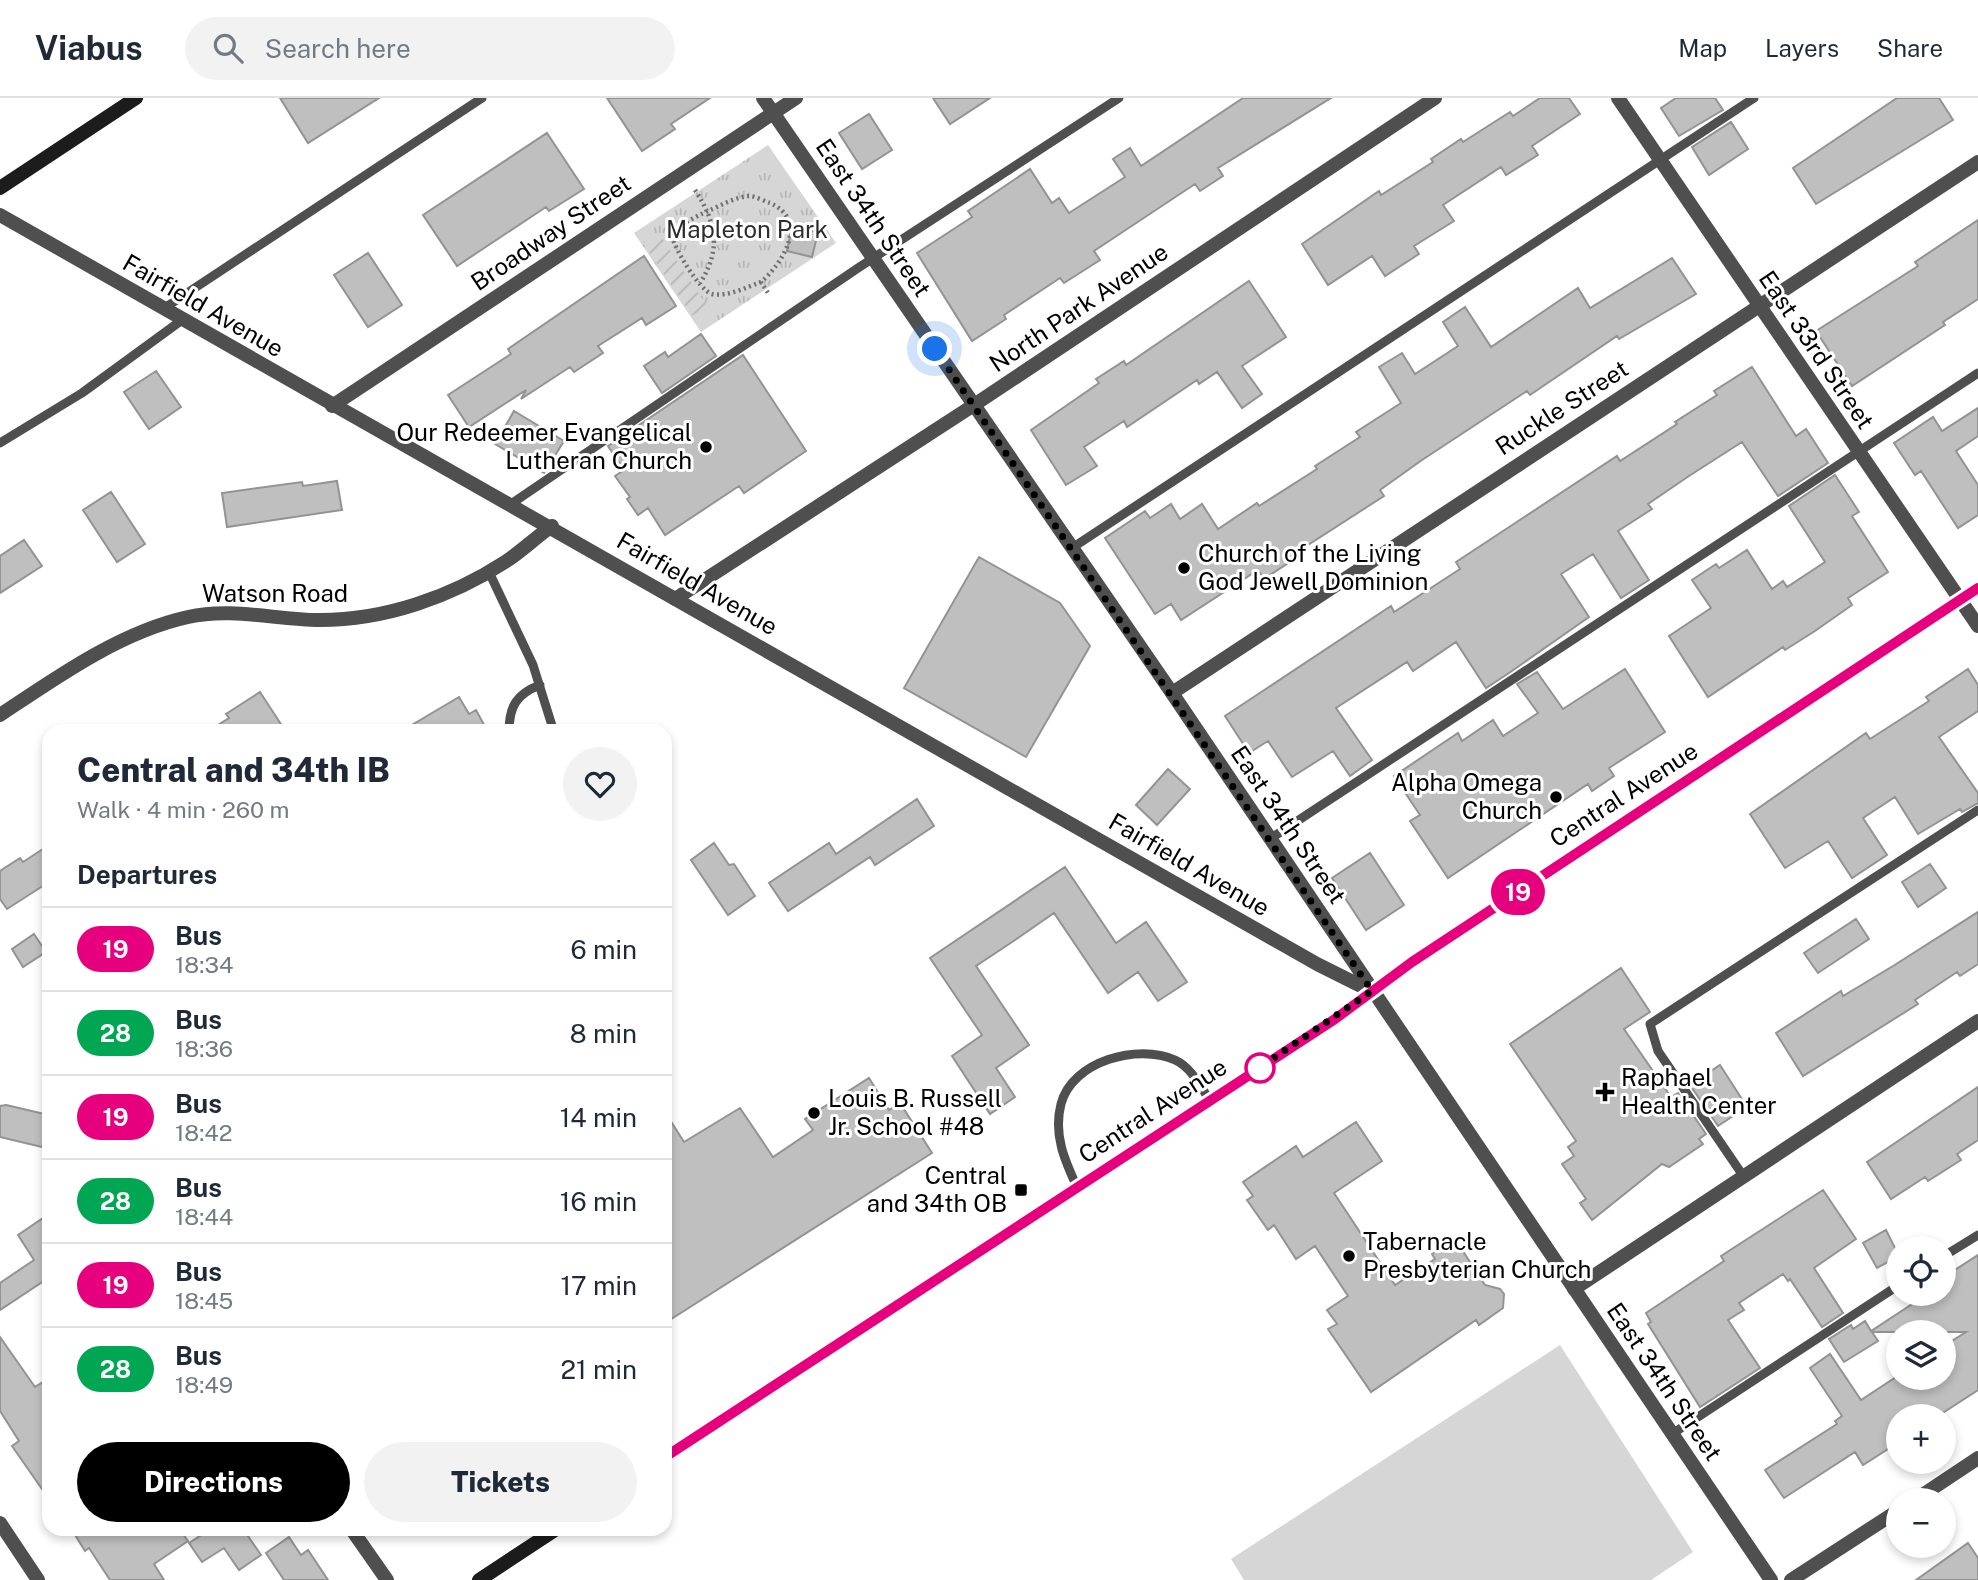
<!DOCTYPE html>
<html lang="en">
<head>
<meta charset="utf-8">
<style>
	:root { --surface:#fff; --page:#f2f2f3; --text:#1f2937; --muted:#747a83; --line:#e0e1e3; --accent:#000 }
	body { margin:0; font-family:"Public Sans",sans-serif; background:var(--page); color:var(--text); height:100vh; display:flex; flex-direction:column; font-size:26px; white-space:nowrap }
	* { box-sizing:border-box; margin:0 }
	p { font-size:23px; color:var(--muted) }
	.icon { flex:none; width:38px; height:38px; fill:none; stroke:currentColor; stroke-width:2; stroke-linecap:round; stroke-linejoin:round }
	.map { position:relative; flex:1; overflow:hidden }
	.side { position:absolute; left:42px; top:626px; width:630px; height:812px; display:flex; flex-direction:column; background:var(--surface); border-radius:21px; box-shadow:0 4px 10px #0003 }
	.side>* { flex:none }
	.badge { padding:0 14px; border-radius:23px; font-size:24px; line-height:46px }
	.buttons { position:absolute; left:1886px; top:1138px; display:grid; gap:14px }
	.buttons a { display:grid; place-items:center; width:70px; height:70px; border-radius:50%; background:var(--surface); box-shadow:0 4px 10px #0003; font-size:35px }
	.you { position:absolute; width:35px; height:35px; margin:-18px; border:5px solid #fff; border-radius:50%; background:#1a73e8; box-shadow:0 0 0 10px #1a73e833 }
	.map>.badge { position:absolute; translate:-50% -50%; box-shadow:0 0 0 4px #fff }
	h2 { padding:0 35px; font-size:26px; line-height:63px }
	.round { display:grid; place-items:center; flex:none; width:74px; height:74px; border-radius:37px; background:var(--page) }
	.headline { display:flex; align-items:center; justify-content:space-between; height:119px; padding:0 35px }
	h1 { font-size:33px; font-weight:800; line-height:52px }
	.button { display:flex; gap:14px; margin-top:auto; padding:14px 35px }
	.button a { flex:1; height:80px; border-radius:42px; background:var(--accent); color:#fff; font-size:28px; font-weight:800; line-height:80px; text-align:center }
	.button a+a { background:var(--page); color:var(--text) }
	ul { padding:0; list-style:none }
	li { display:flex; align-items:center; gap:21px; height:84px; padding:0 35px; border-top:2px solid var(--line) }
	li div { flex:1 }
	li b { display:block; font-size:26px }
	li em { font-style:normal }
	li .badge { min-width:77px; font-weight:700; text-align:center }
	header { display:flex; align-items:center; gap:42px; box-sizing:border-box; height:98px; padding:0 35px; background:var(--surface); border-bottom:2px solid var(--line) }
	header strong { font-size:33px }
	nav { display:flex; gap:38px; margin-inline-start:auto; font-size:24px }
	.search { width:490px; height:63px; background:var(--page); display:flex; align-items:center; gap:18px; box-sizing:border-box; padding:0 24px; border-radius:38px; color:var(--muted); font-size:26px }
	.map>svg:first-child { display:block }
	.grass { fill:#d6d6d6 }
	.park { fill:url(#park-tufts) }
	.garden { fill:url(#garden-furrows) }
	.building { fill:#bfbfbf; stroke:#939393; stroke-width:2 }
	.lines { fill:none; stroke-linecap:round; stroke-linejoin:round }
	.path { stroke:#717171; stroke-width:4.5; stroke-dasharray:2 3.5; stroke-linecap:butt }
	.service { stroke:#4f4f4f; stroke-width:9 }
	.minor { stroke:#4f4f4f; stroke-width:14 }
	.tertiary { stroke:#4f4f4f; stroke-width:14 }
	.secondary { stroke:#1c1c1c; stroke-width:14 }
	.line-casing { stroke:#fff; stroke-width:16 }
	.line { stroke:#e6007e; stroke-width:10 }
	.walk { stroke:#000; stroke-width:7; stroke-dasharray:0 12.6 }
	.poi-dot { fill:#000; stroke:#fff; stroke-width:2.5 }
	.stop-dot { fill:#fff; stroke:#e6007e; stroke-width:3.5 }
	.labels { text-anchor:middle; stroke-width:6; stroke-linejoin:round; paint-order:stroke }
	.street-label { font-size:24px; fill:#000; stroke:#fff }
	.park-label { font-size:24px; fill:#2d2d2d; stroke:#fff }
	.poi-label { font-size:24px; fill:#000; stroke:#fff; text-anchor:start }
</style>
</head>
<body>
<header>
<strong>Viabus</strong>
<div class="search"><svg class="icon" aria-label="search" viewBox="0 0 24 24"><circle cx="10" cy="10" r="6"/><path d="M15 15l6 6"/></svg>Search here</div>
<nav><a>Map</a><a>Layers</a><a>Share</a></nav>
</header>
<div class="map">
<svg width="1978" height="1482" viewBox="0 0 1978 1482">
	<defs>
		<pattern id="park-tufts" width="24" height="20" patternUnits="userSpaceOnUse" patternTransform="scale(1.75)"><rect width="24" height="20" fill="#d6d6d6"/><path d="M3 7l-1-3M5 7V3M7 7l1-3M15 17l-1-3M17 17v-4M19 17l1-3" fill="none" stroke="#b6b6b6"/></pattern>
		<pattern id="garden-furrows" width="10" height="10" patternUnits="userSpaceOnUse" patternTransform="scale(1.75)"><rect width="10" height="10" fill="#d6d6d6"/><path d="M-1 1l2-2M0 10L10 0M9 11l2-2" fill="none" stroke="#b6b6b6"/></pattern>
	</defs>
	<rect width="100%" height="100%" fill="#fff"/>
	<path class="grass" d="M1560 1247 1693 1454 1651 1482H1244L1231 1461Z"/>
	<path class="park" d="M768 47 836 145 701 234 634 135Z"/>
	<path class="garden" d="M658 134 707 208 692 218 643 145Z"/>
	<path class="building" d="M280 0H379L308 45Z
		M607 0H710L671 26 675 31 642 53Z
		M933 0H990L950 26Z
		M1243 0H1331L1218 70 1223 78 1200 93 1195 86 1094 153 1100 162 1064 185 1060 180 1004 217 1006 221 972 243 917 155 972 119 968 113 1030 71 1052 105 1059 100 1069 115 1125 79 1113 61 1130 50 1141 68Z
		M1540 0H1569L1580 16 1532 48 1538 57 1506 77 1501 69 1443 107 1454 123 1414 148 1419 156 1385 178 1372 158 1328 187 1302 146 1379 93 1381 97 1433 64 1431 61 1461 41 1463 44 1510 14 1513 18Z
		M1676 0H1715L1723 12 1679 38 1661 10Z
		M1897 0H1939L1953 22 1816 106 1793 70Z
		M869 16 892 52 862 71 839 35Z
		M1731 24 1748 51 1709 77 1692 49Z
		M547 35 584 91 549 113 546 109 457 168 423 117Z
		M1978 122V201L1943 224 1945 227 1852 288 1816 233 1918 168 1915 164Z
		M792 129 818 134 812 159 787 153Z
		M368 155 402 207 368 229 334 177Z
		M644 158 676 208 646 227 642 220 598 248 603 255 574 274 570 269 521 301 526 292 469 329 448 297 511 256 508 251Z
		M1672 160 1696 196 1619 241 1617 238 1530 297 1527 293 1422 362 1380 392 1384 398 1291 458 1293 462 1264 481 1258 472 1181 522 1171 506 1155 516 1105 440 1145 413 1150 420 1171 406 1180 421 1202 406 1218 431 1257 405 1259 408 1317 371 1315 368 1360 339 1356 334 1401 305 1379 269 1402 255 1415 276 1458 248 1443 224 1465 209 1491 249 1578 190 1590 210Z
		M1249 183 1286 239 1242 268 1262 296 1242 310 1217 274 1199 286 1197 282 1127 329 1124 323 1084 349 1097 368 1066 387 1031 332 1099 285 1096 281 1124 263 1126 267Z
		M701 236 716 258 662 295 644 268 665 254 668 259Z
		M743 257 806 353 744 395 739 388 665 437 648 410 638 417 627 401 630 399 615 378 624 372 608 348Z
		M1752 269 1796 338 1806 331 1828 365 1778 398 1742 344 1689 378 1648 406 1652 411 1618 433 1649 482 1621 500 1593 456 1561 476 1589 519 1509 575 1486 590 1456 544 1413 573 1407 564 1336 610 1372 662 1350 678 1333 653 1292 679 1268 643 1249 655 1225 618 1391 508 1394 514 1460 471 1456 464 1617 358 1620 363 1677 326 1675 324 1717 297 1714 293Z
		M156 273 181 309 149 331 124 294Z
		M1978 310V338L1956 353 1978 387V417L1958 430 1921 373 1915 377 1894 345 1933 319 1942 333Z
		M514 313 564 343 544 375 495 346Z
		M1835 377 1859 414 1852 418 1888 474 1848 500 1852 507 1815 533 1785 552 1783 549 1708 599 1669 538 1711 510 1692 482 1716 466 1719 470 1747 452 1772 491 1783 483 1787 489 1825 464 1789 408Z
		M337 383 342 412 227 429 222 395 302 384 303 388Z
		M111 394 145 446 117 464 83 412Z
		M24 442 42 468 0 495V458Z
		M979 459 1060 505 1090 548 1026 659 904 590Z
		M1625 571 1665 634 1609 670 1614 678 1592 693 1588 686 1448 780 1410 723 1420 717 1394 678 1458 635 1462 643 1493 622 1503 638 1538 615 1517 586 1537 574 1563 611Z
		M1968 571 1978 587V613L1939 639 1978 695V705L1962 714 1960 711 1918 736 1895 699 1863 720 1887 757 1852 780 1828 743 1785 770 1750 716 1866 635 1870 641 1929 603 1926 599Z
		M260 594 286 634H207L229 620 226 616Z
		M459 599 469 616 476 612 488 634H400Z
		M1168 671 1190 691 1157 727 1136 707Z
		M917 701 934 728 875 767 870 759 788 813 769 785 829 745 836 756Z
		M714 745 729 767 734 766 755 798 728 817 691 762Z
		M49 747V784L7 811 0 801V773L20 760 23 764Z
		M1370 755 1404 807 1366 832 1332 780Z
		M1930 766 1946 790 1918 809 1902 784Z
		M1065 769 1116 845 1146 824 1187 884 1158 903 1138 874 1108 895 1054 815 1018 840 976 868 1029 947 996 970 1015 999 990 1016 952 958 982 937 930 860Z
		M1978 814V866L1960 878 1957 874 1915 902 1918 906 1803 978 1776 935 1841 893 1843 898 1893 868Z
		M1856 821 1869 841 1818 875 1804 855Z
		M34 836 46 854 23 869 12 851Z
		M1621 870 1650 914 1624 931 1671 999 1678 995 1706 1036 1699 1041 1703 1046 1669 1069 1662 1066 1592 1122 1580 1105 1586 1101 1562 1066 1574 1058 1568 1049 1576 1043 1510 946Z
		M1720 967 1747 1009 1718 1028 1690 987Z
		M869 980 889 1012 900 1005 932 1055 665 1225V1014L684 1044 740 1010 773 1059 813 1032 805 1021Z
		M1978 989V1042L1957 1056 1961 1062 1928 1083 1925 1079 1891 1101 1867 1064Z
		M6 1007 49 1017 46 1050 0 1039V1008Z
		M1356 1024 1382 1063 1334 1095 1395 1187 1435 1161 1432 1156 1455 1141 1485 1187 1500 1191 1504 1196 1503 1210 1479 1227 1476 1222 1371 1294 1328 1231 1337 1226 1327 1212 1348 1198 1315 1148 1296 1161 1274 1127 1268 1132 1247 1102 1253 1098 1243 1084 1296 1048 1303 1059Z
		M1823 1092 1856 1141 1814 1170 1843 1215 1822 1229 1790 1181 1788 1183 1783 1176 1739 1205 1744 1212 1728 1222 1760 1270 1700 1309 1648 1226 1651 1224 1646 1215 1724 1163 1721 1158Z
		M49 1116V1185L47 1181 0 1212V1185L34 1162 18 1137Z
		M1886 1132 1899 1158 1877 1170 1863 1145Z
		M1978 1157V1292L1938 1318H1899V1344L1863 1367 1855 1354 1784 1400 1765 1372 1837 1326 1835 1323 1842 1318 1810 1270 1830 1256 1861 1302 1896 1279H1944V1248L1966 1234H1872L1878 1243 1844 1264 1829 1241 1851 1227 1853 1231 1865 1223 1871 1233 1929 1195H1944V1179Z
		M0 1239 35 1289 49 1280V1401L12 1348 19 1343 0 1313Z
		M72 1432H180L188 1443 154 1466 164 1482H110L89 1450 85 1453Z
		M209 1432H251L246 1435 261 1457 239 1472 224 1450 202 1464 189 1445Z
		M289 1439 301 1457 308 1452 328 1482H284L266 1455Z
		M1968 1445 1978 1460V1482H1916Z"/>
	<g class="lines">
		<path class="path" d="M695 92C716 124 722 151 700 185
			M761 184C747 189 728 199 712 196 700 193 674 150 672 138 682 125 693 120 708 113 720 108 735 99 749 98 755 98 764 103 770 105 809 122 784 164 761 184L768 195"/>
		<path class="service" d="M163 211 482 0
			M0 345 82 295 182 222
			M511 406 858 170 1119 0
			M1072 450 1754 0
			M489 474 533 567 554 634
			M509 634C509 609 516 596 540 587
			M1270 741 1978 275
			M1744 1079 1658 953 1650 926 1978 712
			M1077 1089C1065 1063 1053 1037 1061 1006 1072 963 1138 945 1175 962 1191 969 1201 989 1210 1003
			M1944 1158 1978 1137
			M1672 1336 1899 1187"/>
		<path class="minor" d="M1618 0 1978 528
			M332 308 796 0
			M675 501 974 307 1435 0
			M1172 595 1978 64
			M0 617C57 579 120 534 188 519 232 509 276 522 320 522 385 522 451 499 505 464 522 453 536 439 552 428
			M1574 1191 1978 923
			M0 1425 38 1482
			M352 1432 387 1482"/>
		<path class="tertiary" d="M763 0 1172 595 1771 1482
			M0 117 1317 866 1371 893
			M1915 1402 1978 1360
			M1791 1482 1899 1412"/>
		<path class="secondary" d="M0 90 136 0
			M665 1359 1335 921 1412 864 1978 490
			M479 1482 555 1432"/>
	</g>
	<g class="lines">
		<defs>
			<path id="line" d="M665 1359 1335 921 1412 864 1978 490"/>
		</defs>
		<use href="#line" class="line-casing"/>
		<use href="#line" class="line"/>
		<path class="walk" d="M935 251 1372 893 1256 972 1260 970"/>
	</g>
	<g class="poi-dot">
		<circle cx="706" cy="349" r="7"/>
		<circle cx="1184" cy="470" r="7"/>
		<circle cx="1556" cy="699" r="7"/>
		<path d="M1601.5 983.5h7v7h7v7h-7v7h-7v-7h-7v-7h7z"/>
		<circle cx="814" cy="1015" r="7"/>
		<rect x="1014" y="1085" width="14" height="14" rx="3.5"/>
		<circle cx="1349" cy="1158" r="7"/>
	</g>
	<circle class="stop-dot" cx="1260" cy="970" r="14"/>
	<g class="labels">
		<g class="street-label">
			<text transform="translate(873 120) rotate(56)" y="8">East 34th Street</text>
			<text transform="translate(551 135) rotate(-34)" y="8">Broadway Street</text>
			<text transform="translate(203 208) rotate(30)" y="8">Fairfield Avenue</text>
			<text transform="translate(1079 210) rotate(-34)" y="8">North Park Avenue</text>
			<text transform="translate(1816 252) rotate(56)" y="8">East 33rd Street</text>
			<text transform="translate(1562 310) rotate(-33)" y="8">Ruckle Street</text>
			<text transform="translate(697 486) rotate(30)" y="8">Fairfield Avenue</text>
			<text x="275" y="504">Watson Road</text>
			<text transform="translate(1624 697) rotate(-33)" y="8">Central Avenue</text>
			<text transform="translate(1288 727) rotate(56)" y="8">East 34th Street</text>
			<text transform="translate(1189 767) rotate(30)" y="8">Fairfield Avenue</text>
			<text transform="translate(1153 1013) rotate(-33)" y="8">Central Avenue</text>
			<text transform="translate(1664 1284) rotate(56)" y="8">East 34th Street</text>
		</g>
		<g class="park-label">
			<text x="747" y="140">Mapleton Park</text>
		</g>
		<g class="poi-label">
			<text x="692" y="343" text-anchor="end">Our Redeemer Evangelical<tspan x="692" dy="28">Lutheran Church</tspan></text>
			<text x="1198" y="464">Church of the Living<tspan x="1198" dy="28">God Jewell Dominion</tspan></text>
			<text x="1542" y="693" text-anchor="end">Alpha Omega<tspan x="1542" dy="28">Church</tspan></text>
			<text x="1621" y="988">Raphael<tspan x="1621" dy="28">Health Center</tspan></text>
			<text x="828" y="1009">Louis B. Russell<tspan x="828" dy="28">Jr. School #48</tspan></text>
			<text x="1007" y="1086" text-anchor="end">Central<tspan x="1007" dy="28">and 34th OB</tspan></text>
			<text x="1363" y="1152">Tabernacle<tspan x="1363" dy="28">Presbyterian Church</tspan></text>
		</g>
	</g>
</svg>
<div class="buttons">
<a><svg class="icon" aria-label="locate" viewBox="0 0 24 24"><circle cx="12" cy="12" r="6"/><path d="M12 2v4M12 18v4M2 12h4M18 12h4"/></svg></a>
<a><svg class="icon" aria-label="layers" viewBox="0 0 24 24"><path d="M12 4l9 5-9 5-9-5zM3 14l9 5 9-5"/></svg></a>
<a>+</a>
<a>−</a>
</div>
<div class="you" style="left:935px;top:251px"></div>
<b class="badge" style="left:1518px;top:794px;background:#e6007e;color:#fff">19</b>
<section class="side">
<div class="headline"><div><h1>Central and 34th IB</h1><p>Walk · 4 min · 260 m</p></div><a class="round"><svg class="icon" aria-label="heart" viewBox="0 0 24 24"><path d="M12 20l-8-8c-3-5 5-10 8-4 3-6 11-1 8 4z"/></svg></a></div>
<h2>Departures</h2>
<ul>
<li><span class="badge" style="background:#e6007e;color:#fff">19</span><div><b>Bus</b><p>18:34</p></div><em>6 min</em></li>
<li><span class="badge" style="background:#00a651;color:#fff">28</span><div><b>Bus</b><p>18:36</p></div><em>8 min</em></li>
<li><span class="badge" style="background:#e6007e;color:#fff">19</span><div><b>Bus</b><p>18:42</p></div><em>14 min</em></li>
<li><span class="badge" style="background:#00a651;color:#fff">28</span><div><b>Bus</b><p>18:44</p></div><em>16 min</em></li>
<li><span class="badge" style="background:#e6007e;color:#fff">19</span><div><b>Bus</b><p>18:45</p></div><em>17 min</em></li>
<li><span class="badge" style="background:#00a651;color:#fff">28</span><div><b>Bus</b><p>18:49</p></div><em>21 min</em></li>
</ul>
<div class="button"><a>Directions</a><a>Tickets</a></div>
</section>
</div>
</body>
</html>
